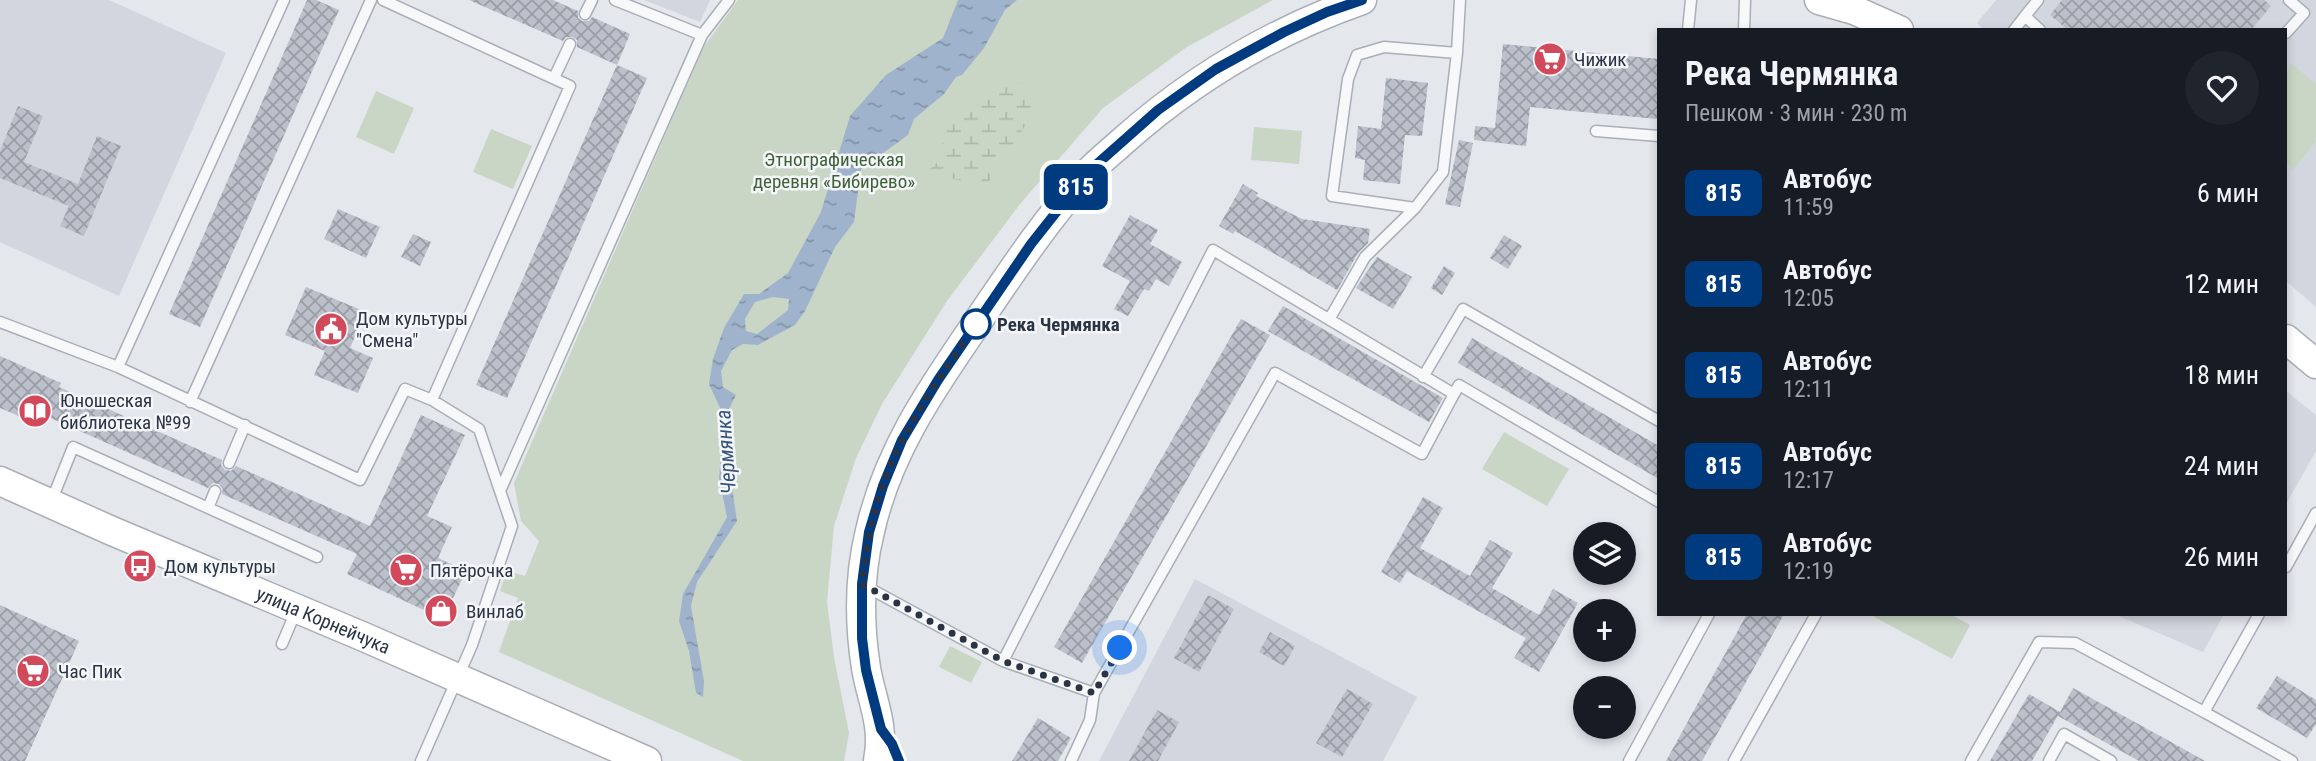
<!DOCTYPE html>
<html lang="ru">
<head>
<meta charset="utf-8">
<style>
	:root { --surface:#171b24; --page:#20242c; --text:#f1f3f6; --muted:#9ea1a6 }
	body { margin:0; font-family:"Roboto Condensed",sans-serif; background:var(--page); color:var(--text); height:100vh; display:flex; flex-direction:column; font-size:26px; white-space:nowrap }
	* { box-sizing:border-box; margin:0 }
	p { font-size:23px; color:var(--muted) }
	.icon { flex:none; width:38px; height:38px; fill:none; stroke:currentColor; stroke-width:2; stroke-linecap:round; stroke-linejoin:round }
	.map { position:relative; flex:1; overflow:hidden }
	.panel { position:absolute; left:1657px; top:28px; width:630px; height:588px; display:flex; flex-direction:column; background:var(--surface); border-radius:0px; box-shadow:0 4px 10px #0003 }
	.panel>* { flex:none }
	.badge { padding:0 14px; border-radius:10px; font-size:24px; line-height:46px }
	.fabs { position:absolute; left:1573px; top:522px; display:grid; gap:14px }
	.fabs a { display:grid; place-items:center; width:63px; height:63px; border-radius:50%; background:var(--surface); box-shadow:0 4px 10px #0003; font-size:35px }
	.you { position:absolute; width:35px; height:35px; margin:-18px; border:5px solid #fff; border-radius:50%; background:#1a73e8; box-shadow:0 0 0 10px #1a73e833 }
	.map>.badge { position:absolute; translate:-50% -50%; box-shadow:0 0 0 4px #fff }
	.round { display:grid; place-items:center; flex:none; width:74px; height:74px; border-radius:37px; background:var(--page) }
	.head { display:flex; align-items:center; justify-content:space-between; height:119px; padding:0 28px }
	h1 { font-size:33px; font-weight:700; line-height:52px }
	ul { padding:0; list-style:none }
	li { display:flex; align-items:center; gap:21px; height:91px; padding:0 28px }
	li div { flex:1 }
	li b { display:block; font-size:26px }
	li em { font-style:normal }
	li .badge { min-width:77px; font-weight:700; text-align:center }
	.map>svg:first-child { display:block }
	.built { fill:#d2d6de }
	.green { fill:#c9d6c5 }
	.wetland { fill:url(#wetland-marsh) }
	.water { fill:url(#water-ripples); fill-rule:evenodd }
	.building { fill:url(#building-cross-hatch) }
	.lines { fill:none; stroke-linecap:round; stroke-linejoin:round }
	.lane-casing { stroke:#a9aeb7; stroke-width:13 }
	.secondary-casing { stroke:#a9aeb7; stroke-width:31 }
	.lane { stroke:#f7f8fa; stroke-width:10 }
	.secondary { stroke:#fff; stroke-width:28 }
	.line-casing { stroke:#fff; stroke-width:16 }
	.line { stroke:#003b80; stroke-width:10 }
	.walk { stroke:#2b3445; stroke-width:7; stroke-dasharray:0 12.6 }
	.stop-dot { fill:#fff; stroke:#003b80; stroke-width:3.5 }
	.labels { text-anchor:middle; stroke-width:5; stroke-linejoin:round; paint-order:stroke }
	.poi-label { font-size:19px; fill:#2b3445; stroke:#f4f6f9; text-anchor:start }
	.park-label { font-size:19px; fill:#3f6138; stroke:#f4f6f9 }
	.stop-label { font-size:19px; font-weight:bold; fill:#2b3445; stroke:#f4f6f9; text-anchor:start }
	.street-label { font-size:19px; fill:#2b3445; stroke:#f4f6f9 }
	.water-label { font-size:21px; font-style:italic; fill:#34527a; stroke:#f4f6f9 }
</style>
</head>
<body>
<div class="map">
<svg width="2316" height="761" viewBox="0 0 2316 761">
	<defs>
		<pattern id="wetland-marsh" width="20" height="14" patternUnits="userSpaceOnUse" patternTransform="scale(1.75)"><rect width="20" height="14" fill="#c9d6c5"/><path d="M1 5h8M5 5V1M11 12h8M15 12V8" fill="none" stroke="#adb8ab"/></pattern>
		<pattern id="water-ripples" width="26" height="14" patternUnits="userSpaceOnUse" patternTransform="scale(1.75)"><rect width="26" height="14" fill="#9fb4cc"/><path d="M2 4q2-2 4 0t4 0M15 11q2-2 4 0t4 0" fill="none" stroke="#8293a7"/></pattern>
		<pattern id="building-cross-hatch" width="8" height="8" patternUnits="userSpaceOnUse" patternTransform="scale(1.75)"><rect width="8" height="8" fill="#bbc0ca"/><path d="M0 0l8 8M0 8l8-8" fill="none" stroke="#989da6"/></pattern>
	</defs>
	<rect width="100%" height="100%" fill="#e4e7ec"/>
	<path class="built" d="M0 0H109L226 53 119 296 0 242Z
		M644 0H710L700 22Z
		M1996 0H2316V307L2286 281V30H1984L1977 23Z
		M2286 391 2316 415V451L2286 504Z
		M1195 579 1417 697 1383 761H1099Z
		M2114 614H2224L2203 652Z"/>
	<path class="green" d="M738 0H1273L1187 47 1103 108 1020 204 947 301 882 404 856 458 834 526 827 602 834 657 849 733 844 761H743L499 652 518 598 500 591 507 571 525 576 539 541 521 521 514 483 703 48Z
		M2292 64 2316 84V141L2293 170 2286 163V73Z
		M376 91 414 108 394 154 356 137Z
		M1254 127 1302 131 1299 164 1251 160Z
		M491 129 532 146 513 189 473 172Z
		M1504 432 1569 469 1547 506 1482 469Z
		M1869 614H1950L1970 625 1952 659Z
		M950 646 982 662 971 683 939 667Z"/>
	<path class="wetland" d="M1012 82 1036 86 1027 123 986 186 926 173 940 160 943 137 949 120 960 115 965 102C982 94 997 94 1012 82Z"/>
	<path class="water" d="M958 0H1017L1005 10 984 48 962 75 956 77 944 94 914 119 908 135 861 169 854 222 835 247 805 311 795 325 758 345 743 344 732 350 721 371 723 387 736 395 729 409 734 432 730 474 737 521 697 582 691 606 704 681 703 697 696 693 689 651 679 621 683 594 727 517 719 478 723 430 720 408 709 384 713 359 724 328 744 294H759L788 273 821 212 850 116 886 75 943 38ZM773 297 789 299 788 310 757 334 746 331 745 319 755 302Z"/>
	<path class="building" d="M307 0H316L339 10 200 327 169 314Z
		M469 0H553L578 11V18L582 21H589L592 17 630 34 617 65 577 47V40L573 37H566L563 41Z
		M2062 0H2264L2271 6 2251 30H2068L2050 15Z
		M1503 44 1659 59 1657 119 1530 107 1526 146 1474 140 1475 126 1495 128Z
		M617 65 647 78 507 398 476 385Z
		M1386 78 1428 83 1422 136 1405 135 1400 184 1363 180 1365 160 1355 158 1358 126 1381 129Z
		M18 106 43 116 24 162 78 184 97 136 121 146 84 236 60 226 69 206 0 178V151Z
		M1459 140 1473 143 1460 207 1445 204Z
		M1243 184 1258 193 1256 196 1302 219 1370 229 1368 243 1358 253 1337 290 1235 231 1233 234 1219 226Z
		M338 209 380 227 366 258 324 239Z
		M1130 215 1158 230 1150 244 1182 262 1169 286 1156 279 1149 291 1144 289 1128 316 1114 309 1130 281 1102 266Z
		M413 234 431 242 420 266 401 257Z
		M1504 235 1522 246 1508 269 1490 258Z
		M1377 257 1412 277 1393 309 1356 288Z
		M1444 266 1455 273 1442 295 1431 288Z
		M306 287 366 312 350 348 373 358 358 393 314 375 325 351 285 335Z
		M1283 306 1443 398 1429 422 1268 331Z
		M1241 319 1270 335 1082 663 1054 647Z
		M1472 338 1659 446V479L1458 363Z
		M0 356 61 383 59 387 222 460 221 465 225 470 231 471 236 466 370 526 421 415 465 435 427 516 452 527 438 558 466 571 443 619 347 574 357 554 222 494 223 489 219 484 213 483 208 488 46 416 42 426 0 408Z
		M1423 497 1443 508 1420 548 1470 576 1490 540 1513 553 1492 588 1539 615 1553 589 1578 603 1539 672 1514 658 1526 638 1407 571 1400 583 1381 572Z
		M1208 595 1234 609 1199 672 1174 658Z
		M0 605 79 641 25 761H0Z
		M1747 614H1784L1702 761H1666Z
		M1270 632 1295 646 1284 666 1259 652Z
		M2277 676 2316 700V724L2307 738 2256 708Z
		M2073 688 2171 742 2205 761H2139L2058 716Z
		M1347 689 1373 704 1342 757 1316 743Z
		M2029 694 2060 712 2032 761H1990Z
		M1157 710 1179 722 1158 761H1129Z
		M1038 718 1071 738 1058 761H1012Z"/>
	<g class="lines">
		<defs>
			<path id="lane" d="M383 0 570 86 432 400 479 429 500 491
				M615 0 702 35
				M2038 0 2025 16 2040 30
				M585 14 592 0
				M1688 30 1691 0
				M1744 30 1745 0
				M2014 30 2025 16
				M2286 33 2304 13 2289 0
				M554 78 570 44
				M1596 131 1659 136
				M1415 208 1332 196 1348 79 1357 55 1384 47 1457 53
				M1330 318 1365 257 1415 208 1443 172 1457 53 1460 0
				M0 322 118 367 360 480 405 389 432 400
				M118 367 284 0
				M1423 377 1463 309 1659 421
				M190 402 371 0
				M229 463 245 425
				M51 502 73 447 317 557
				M208 508 215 491
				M2286 567 2316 513
				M865 586 1003 661 1213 250 1454 394 1459 385 1659 502
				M282 644 296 611
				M1003 661 1094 693 1275 373 1422 454 1454 394
				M2204 712 2292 761
				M421 761 472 645 512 526 500 491 702 35 729 0
				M1071 761 1090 720 1094 693
				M1629 761 1709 614
				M1734 761 1816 614
				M1971 761 2039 642 2075 643 2204 712 2259 614
				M2049 761 2064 734 2111 761"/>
			<g id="secondary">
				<path d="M1819 0 1854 10 1899 30"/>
				<path d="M2286 339 2316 364"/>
				<path id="s1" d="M0 481 112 531 364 637 647 761"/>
				<path d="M878 761C885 724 872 703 866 668 859 623 859 575 870 531 887 455 928 394 972 330 1008 277 1044 222 1088 173 1098 162 1111 152 1123 141 1193 79 1273 31 1362 0"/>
			</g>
		</defs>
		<use href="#lane" class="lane-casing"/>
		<use href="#secondary" class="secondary-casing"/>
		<use href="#lane" class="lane"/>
		<use href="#secondary" class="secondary"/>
	</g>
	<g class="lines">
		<defs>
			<path id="line" d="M899 761 892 744 881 729 866 670 862 638V584L869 532 883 486 902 440 938 380 1031 244 1088 172 1158 110 1216 69 1284 32 1327 12 1362 0"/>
		</defs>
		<use href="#line" class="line-casing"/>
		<use href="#line" class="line"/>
		<path class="walk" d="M976 324C951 362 924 399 903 439 879 483 867 535 862 584L1003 661 1094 693 1120 648"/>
	</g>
	<defs>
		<symbol id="supermarket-disc" viewBox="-11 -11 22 22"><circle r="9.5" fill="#d1495b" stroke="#f4f6f9"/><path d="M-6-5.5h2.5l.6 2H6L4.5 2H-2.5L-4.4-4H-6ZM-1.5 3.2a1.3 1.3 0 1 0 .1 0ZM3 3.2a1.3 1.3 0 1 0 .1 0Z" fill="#fff"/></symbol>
		<symbol id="civic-disc" viewBox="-11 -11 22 22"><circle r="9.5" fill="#d1495b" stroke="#f4f6f9"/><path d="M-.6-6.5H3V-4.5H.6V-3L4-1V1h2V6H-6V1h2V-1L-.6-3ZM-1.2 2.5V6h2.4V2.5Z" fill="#fff"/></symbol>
		<symbol id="library-disc" viewBox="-11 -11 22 22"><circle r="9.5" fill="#d1495b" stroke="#f4f6f9"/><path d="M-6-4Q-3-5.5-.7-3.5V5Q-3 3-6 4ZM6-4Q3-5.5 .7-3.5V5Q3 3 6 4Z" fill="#fff"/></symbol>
		<symbol id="bus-disc" viewBox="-11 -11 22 22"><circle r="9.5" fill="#d1495b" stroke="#f4f6f9"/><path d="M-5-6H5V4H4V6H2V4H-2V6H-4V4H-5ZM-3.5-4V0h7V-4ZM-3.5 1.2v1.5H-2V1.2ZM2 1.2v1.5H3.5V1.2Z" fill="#fff"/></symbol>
		<symbol id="shop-disc" viewBox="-11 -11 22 22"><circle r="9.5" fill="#d1495b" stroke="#f4f6f9"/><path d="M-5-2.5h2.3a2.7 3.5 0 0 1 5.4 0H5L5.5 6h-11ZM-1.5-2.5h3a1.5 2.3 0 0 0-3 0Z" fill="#fff"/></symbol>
	</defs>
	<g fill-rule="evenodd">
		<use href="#supermarket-disc" x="1531" y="40" width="38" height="38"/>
		<use href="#civic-disc" x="312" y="310" width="38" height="38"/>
		<use href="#library-disc" x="16" y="392" width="38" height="38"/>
		<use href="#bus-disc" x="121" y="547" width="38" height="38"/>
		<use href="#supermarket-disc" x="387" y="551" width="38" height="38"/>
		<use href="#shop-disc" x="422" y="592" width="38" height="38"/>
		<use href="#supermarket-disc" x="14" y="652" width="38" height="38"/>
	</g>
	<circle class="stop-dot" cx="976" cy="324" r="14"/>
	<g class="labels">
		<g class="poi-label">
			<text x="1574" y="66">Чижик</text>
			<text x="356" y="325">Дом культуры<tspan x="356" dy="22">"Смена"</tspan></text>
			<text x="60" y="407">Юношеская<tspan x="60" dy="22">библиотека №99</tspan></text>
			<text x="164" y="573">Дом культуры</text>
			<text x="430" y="577">Пятёрочка</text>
			<text x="466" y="618">Винлаб</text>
			<text x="58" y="678">Час Пик</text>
		</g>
		<g class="park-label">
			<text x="834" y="166">Этнографическая<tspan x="834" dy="22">деревня «Бибирево»</tspan></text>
		</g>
		<g class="stop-label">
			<text x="997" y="331">Река Чермянка</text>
		</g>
		<g class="street-label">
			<text dy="7" stroke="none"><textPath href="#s1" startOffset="352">улица Корнейчука</textPath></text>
		</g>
		<g class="water-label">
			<text transform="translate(726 452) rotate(-94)" y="7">Чермянка</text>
		</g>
	</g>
</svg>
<div class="fabs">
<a><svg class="icon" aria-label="layers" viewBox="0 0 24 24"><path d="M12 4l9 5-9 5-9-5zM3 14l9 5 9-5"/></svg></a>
<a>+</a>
<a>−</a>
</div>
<div class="you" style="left:1120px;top:648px"></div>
<b class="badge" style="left:1076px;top:187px;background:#003b80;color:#fff">815</b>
<section class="panel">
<div class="head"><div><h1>Река Чермянка</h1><p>Пешком · 3 мин · 230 m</p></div><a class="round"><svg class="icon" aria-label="heart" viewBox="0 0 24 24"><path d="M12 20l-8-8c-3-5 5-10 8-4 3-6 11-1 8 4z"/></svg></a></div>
<ul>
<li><span class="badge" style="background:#003b80;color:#fff">815</span><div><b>Автобус</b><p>11:59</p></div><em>6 мин</em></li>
<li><span class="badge" style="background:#003b80;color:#fff">815</span><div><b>Автобус</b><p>12:05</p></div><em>12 мин</em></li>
<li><span class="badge" style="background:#003b80;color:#fff">815</span><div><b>Автобус</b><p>12:11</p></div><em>18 мин</em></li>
<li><span class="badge" style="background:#003b80;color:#fff">815</span><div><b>Автобус</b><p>12:17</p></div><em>24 мин</em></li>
<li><span class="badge" style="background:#003b80;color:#fff">815</span><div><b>Автобус</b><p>12:19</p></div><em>26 мин</em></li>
</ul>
</section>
</div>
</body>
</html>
